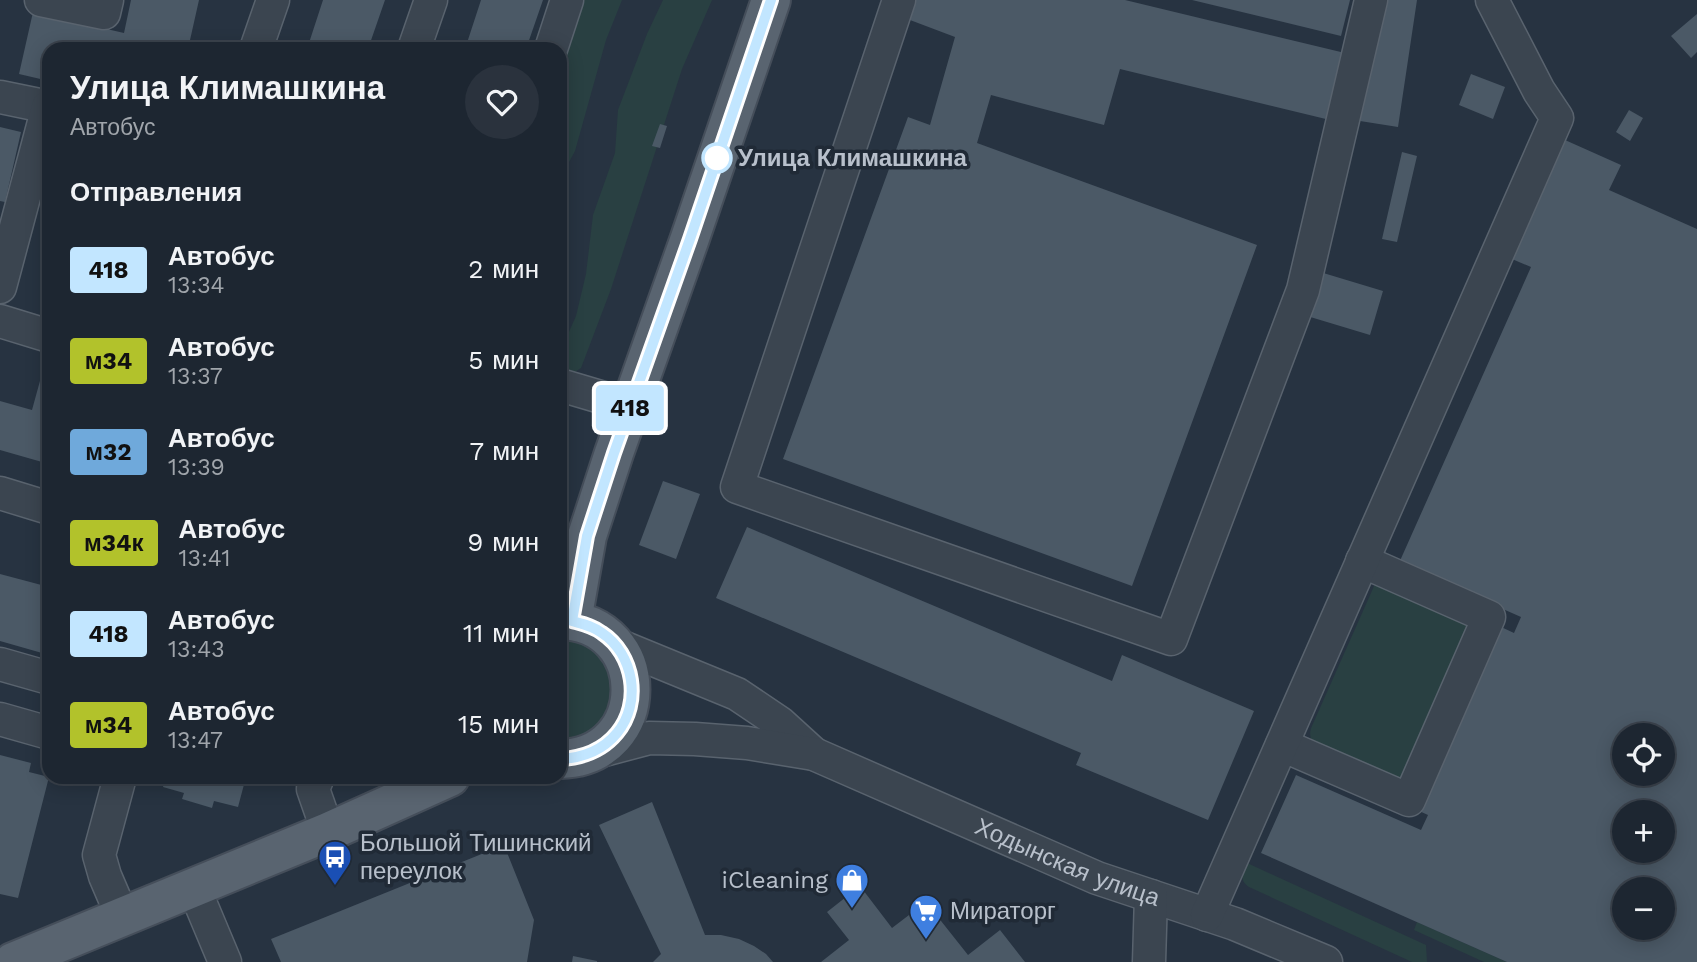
<!DOCTYPE html>
<html lang="ru">
<head>
<meta charset="utf-8">
<style>
	:root { --surface:#1d2631; --page:#2a323d; --text:#f1f3f6; --muted:#a0a5ab; --line:#3b434d }
	body { margin:0; font-family:"Work Sans",sans-serif; background:var(--page); color:var(--text); height:100vh; display:flex; flex-direction:column; font-size:26px; white-space:nowrap }
	* { box-sizing:border-box; margin:0 }
	p { font-size:23px; color:var(--muted) }
	.icon { flex:none; width:38px; height:38px; fill:none; stroke:currentColor; stroke-width:2; stroke-linecap:round; stroke-linejoin:round }
	.map { position:relative; flex:1; overflow:hidden }
	.details { position:absolute; left:42px; top:42px; width:525px; height:742px; display:flex; flex-direction:column; background:var(--surface); border-radius:21px; box-shadow:0 4px 18px #0003,0 0 0 2px var(--line) }
	.details>* { flex:none }
	.badge { padding:0 14px; border-radius:5px; font-size:24px; line-height:46px }
	.fabs { position:absolute; left:1612px; top:723px; display:grid; gap:14px }
	.fabs a { display:grid; place-items:center; width:63px; height:63px; border-radius:50%; background:var(--surface); box-shadow:0 4px 18px #0003,0 0 0 2px var(--line); font-size:35px }
	.map>.badge { position:absolute; translate:-50% -50%; box-shadow:0 0 0 4px #fff }
	h2 { padding:0 28px; font-size:26px; line-height:63px }
	.round { display:grid; place-items:center; flex:none; width:74px; height:74px; border-radius:37px; background:var(--page) }
	.overview { display:flex; align-items:center; justify-content:space-between; height:119px; padding:0 28px }
	h1 { font-size:33px; font-weight:600; line-height:52px }
	ul { padding:0; list-style:none }
	li { display:flex; align-items:center; gap:21px; height:91px; padding:0 28px }
	li div { flex:1 }
	li b { display:block; font-size:26px }
	li em { font-style:normal }
	li .badge { min-width:77px; font-weight:700; text-align:center }
	.map>svg:first-child { display:block }
	.green { fill:#294042 }
	.building { fill:#4b5966; fill-rule:evenodd }
	.lines { fill:none; stroke-linecap:round; stroke-linejoin:round }
	.minor-casing { stroke:#59636e; stroke-width:35 }
	.major-casing { stroke:#454e5a; stroke-width:42 }
	.minor { stroke:#3b4550; stroke-width:32 }
	.major { stroke:#596470; stroke-width:38 }
	.line-casing { stroke:#fff; stroke-width:16 }
	.line { stroke:#c2e6ff; stroke-width:10 }
	.stop-dot { fill:#fff; stroke:#c2e6ff; stroke-width:3.5 }
	.labels { text-anchor:middle; stroke-width:7; stroke-linejoin:round; paint-order:stroke }
	.stop-label { font-size:24px; font-weight:bold; fill:#b8c0cb; stroke:#202a36; text-anchor:start }
	.poi-label { font-size:24px; fill:#b8c0cb; stroke:#202a36; text-anchor:start }
	.street-label { font-size:24px; fill:#b8c0cb; stroke:#202a36 }
</style>
</head>
<body>
<div class="map">
<svg width="1697" height="962" viewBox="0 0 1697 962">
	<rect width="100%" height="100%" fill="#273341"/>
	<path class="green" d="M577 0H622L606 40 575 151 560 179V71Z
		M663 0H712L682 69 611 289 581 368 564 379 560 378V345H563L576 316 586 274 593 215 615 153 618 110 647 34Z
		M1380 582 1472 622 1403 780 1313 744C1310 737 1309 733 1312 726L1371 593 1374 586Z
		M560 629 616 663 608 727 560 748Z
		M1245 862 1426 945 1427 962H1412L1249 887C1239 880 1242 872 1245 862Z
		M1417 922 1507 962H1484L1414 930Z"/>
	<path class="building" d="M131 0H199L188 49H165L149 45 148 49H49V81L19 74 33 12 124 33Z
		M323 0H385L368 49H307Z
		M481 0H543L526 49H465Z
		M916 0H1125L1345 53 1330 120 1120 69 1104 125 991 95 977 143 1257 245 1132 586 783 459 908 117 930 125 955 37 910 20Z
		M1192 0H1350L1341 36Z
		M1377 0H1417L1398 127 1360 121Z
		M1697 14V52L1691 58 1671 36Z
		M1471 74 1505 87 1493 119 1459 105Z
		M1629 110 1643 118 1630 141 1616 132Z
		M660 124 667 126 660 148 652 146Z
		M0 127 21 132 5 202 0 201Z
		M1565 140 1621 165 1609 190 1697 229V962H1507L1261 853 1296 775 1421 830 1428 815 1417 810 1499 626 1514 633 1521 617 1399 563 1531 267 1512 259ZM1624 735H1662V774H1624ZM1624 812H1662V850H1624ZM1624 889H1662V928H1624Z
		M1402 152 1417 156 1397 242 1382 239Z
		M1320 272 1383 291 1370 335 1307 316Z
		M46 359H49V464L0 450V401L32 410Z
		M663 481 700 494 676 559 639 545Z
		M747 527 1112 681 1122 655 1254 711 1208 820 1076 765 1081 753 716 598Z
		M0 574 49 587V655L0 641Z
		M0 755 31 763 29 772 49 777 18 898 0 894Z
		M166 777H246L238 807 214 801 212 808 182 799 184 793 163 787Z
		M652 802 705 935H721L739 939 754 946 766 954 773 962H653L661 954 599 825Z
		M504 845 534 920 527 962H281L271 939Z
		M860 886 892 928 926 902 968 955 1000 930 1025 962H821L849 940 827 912Z
		M573 956 597 961V962H572Z"/>
	<g class="lines">
		<defs>
			<g id="minor">
				<path d="M41 0 104 13 107 0"/>
				<path d="M899 0 737 487 1171 639 1303 290 1371 0"/>
				<path d="M256 49 273 0"/>
				<path d="M414 49 431 0"/>
				<path d="M551 49 567 0"/>
				<path d="M0 97 49 107"/>
				<path d="M0 287 48 107"/>
				<path d="M0 321 49 336"/>
				<path d="M560 385 631 406"/>
				<path d="M0 493 49 508"/>
				<path d="M615 644 737 694 780 723 814 754"/>
				<path d="M0 664 49 678"/>
				<path d="M0 719 49 733"/>
				<path d="M1282 745 1409 800 1489 617 1362 561"/>
				<path id="s1" d="M589 754 649 738 695 739 747 743 814 754 1097 878 1235 924 1326 962"/>
				<path d="M120 777 99 855 105 876 123 918"/>
				<path d="M318 777 313 789 328 832"/>
				<path d="M194 888 225 962"/>
				<path d="M1207 915 1557 118 1539 91 1492 0"/>
				<path d="M1149 962 1151 896"/>
			</g>
			<path id="major" d="M560 620C654 622 654 757 560 759
				M572 621 587 536 614 453 690 238 771 0
				M13 962 328 832 450 777"/>
		</defs>
		<use href="#minor" class="minor-casing"/>
		<use href="#major" class="major-casing"/>
		<use href="#minor" class="minor"/>
		<use href="#major" class="major"/>
	</g>
	<g class="lines">
		<defs>
			<path id="line" d="M560 759C582 758 603 750 617 733 642 703 634 654 602 633 593 626 583 624 572 621L587 536 614 453 690 239 771 0"/>
		</defs>
		<use href="#line" class="line-casing"/>
		<use href="#line" class="line"/>
	</g>
	<defs>
		<symbol id="bus-pin" viewBox="-11 -11 22 30"><path d="M0 17L-7.5 6A9.5 9.5 0 1 1 7.5 6Z" fill="#1a4fb4" stroke="#202a36"/><path d="M-5-6H5V4H4V6H2V4H-2V6H-4V4H-5ZM-3.5-4V0h7V-4ZM-3.5 1.2v1.5H-2V1.2ZM2 1.2v1.5H3.5V1.2Z" fill="#fff"/></symbol>
		<symbol id="shop-pin" viewBox="-11 -11 22 30"><path d="M0 17L-7.5 6A9.5 9.5 0 1 1 7.5 6Z" fill="#3f7fe0" stroke="#202a36"/><path d="M-5-2.5h2.3a2.7 3.5 0 0 1 5.4 0H5L5.5 6h-11ZM-1.5-2.5h3a1.5 2.3 0 0 0-3 0Z" fill="#fff"/></symbol>
		<symbol id="supermarket-pin" viewBox="-11 -11 22 30"><path d="M0 17L-7.5 6A9.5 9.5 0 1 1 7.5 6Z" fill="#3f7fe0" stroke="#202a36"/><path d="M-6-5.5h2.5l.6 2H6L4.5 2H-2.5L-4.4-4H-6ZM-1.5 3.2a1.3 1.3 0 1 0 .1 0ZM3 3.2a1.3 1.3 0 1 0 .1 0Z" fill="#fff"/></symbol>
	</defs>
	<g fill-rule="evenodd">
		<use href="#bus-pin" x="316" y="838" width="38" height="52"/>
		<use href="#shop-pin" x="833" y="861" width="38" height="52"/>
		<use href="#supermarket-pin" x="907" y="892" width="38" height="52"/>
	</g>
	<circle class="stop-dot" cx="717" cy="158" r="14"/>
	<g class="labels">
		<g class="stop-label">
			<text x="738" y="166">Улица Климашкина</text>
		</g>
		<g class="poi-label">
			<text x="360" y="851">Большой Тишинский<tspan x="360" dy="28">переулок</tspan></text>
			<text x="828" y="888" text-anchor="end">iCleaning</text>
			<text x="950" y="919">Мираторг</text>
		</g>
		<g class="street-label">
			<text dy="8" stroke="none"><textPath href="#s1" startOffset="504">Ходынская улица</textPath></text>
		</g>
	</g>
</svg>
<div class="fabs">
<a><svg class="icon" aria-label="locate" viewBox="0 0 24 24"><circle cx="12" cy="12" r="6"/><path d="M12 2v4M12 18v4M2 12h4M18 12h4"/></svg></a>
<a>+</a>
<a>−</a>
</div>
<b class="badge" style="left:630px;top:408px;background:#c2e6ff;color:#111">418</b>
<section class="details">
<div class="overview"><div><h1>Улица Климашкина</h1><p>Автобус</p></div><a class="round"><svg class="icon" aria-label="heart" viewBox="0 0 24 24"><path d="M12 20l-8-8c-3-5 5-10 8-4 3-6 11-1 8 4z"/></svg></a></div>
<h2>Отправления</h2>
<ul>
<li><span class="badge" style="background:#c2e6ff;color:#111">418</span><div><b>Автобус</b><p>13:34</p></div><em>2 мин</em></li>
<li><span class="badge" style="background:#b2c22b;color:#111">м34</span><div><b>Автобус</b><p>13:37</p></div><em>5 мин</em></li>
<li><span class="badge" style="background:#6fa9db;color:#111">м32</span><div><b>Автобус</b><p>13:39</p></div><em>7 мин</em></li>
<li><span class="badge" style="background:#b2c22b;color:#111">м34к</span><div><b>Автобус</b><p>13:41</p></div><em>9 мин</em></li>
<li><span class="badge" style="background:#c2e6ff;color:#111">418</span><div><b>Автобус</b><p>13:43</p></div><em>11 мин</em></li>
<li><span class="badge" style="background:#b2c22b;color:#111">м34</span><div><b>Автобус</b><p>13:47</p></div><em>15 мин</em></li>
</ul>
</section>
</div>
</body>
</html>
